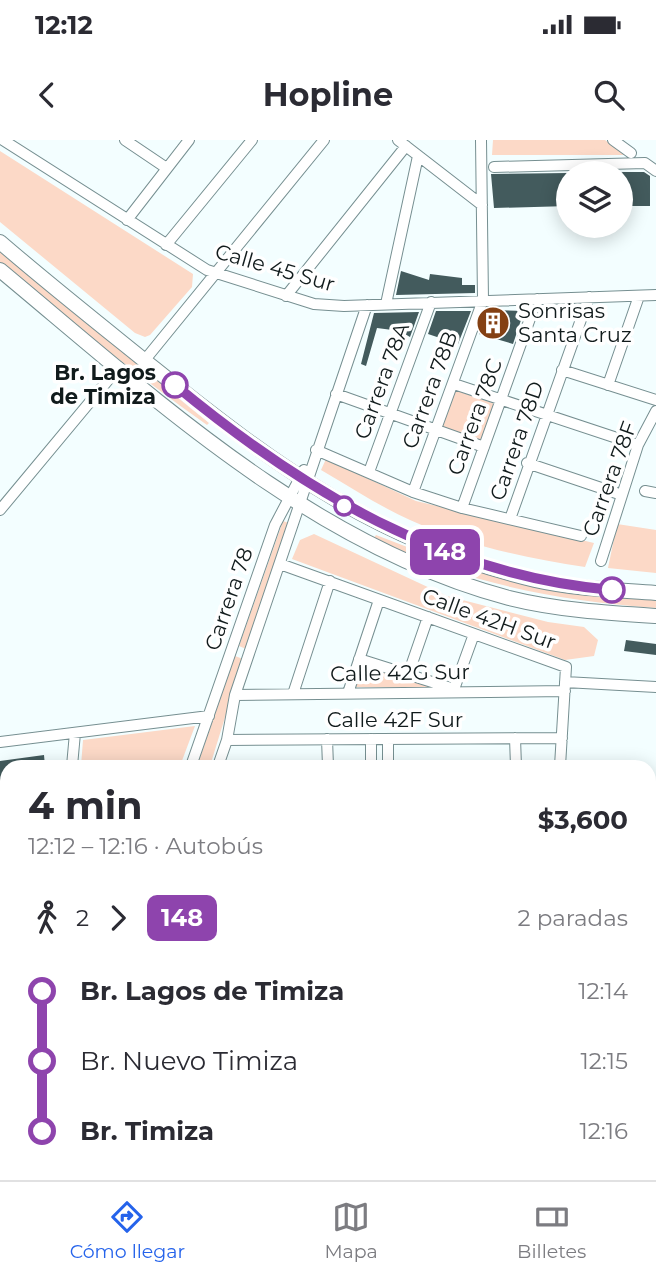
<!DOCTYPE html>
<html lang="es">
<head>
<meta charset="utf-8">
<style>
	:root { --surface:#fff; --page:#f7f7f7; --text:#2b2b33; --muted:#7c7c81; --line:#e1e1e2; --accent:#2563eb }
	body { margin:0; font-family:Montserrat,sans-serif; background:var(--page); color:var(--text); height:100vh; display:flex; flex-direction:column; font-size:26px; white-space:nowrap }
	* { box-sizing:border-box; margin:0 }
	p { font-size:23px; color:var(--muted) }
	.icon { flex:none; width:38px; height:38px; fill:none; stroke:currentColor; stroke-width:2; stroke-linecap:round; stroke-linejoin:round }
	.map { position:relative; flex:1; overflow:hidden }
	.panel { position:absolute; left:0px; top:620px; width:656px; height:422px; display:flex; flex-direction:column; background:var(--surface); border-radius:21px 21px 0 0; box-shadow:0 4px 18px #0003 }
	.panel>* { flex:none }
	.badge { padding:0 14px; border-radius:10px; font-size:24px; line-height:46px }
	.fabs { position:absolute; left:556px; top:21px; display:grid; gap:14px }
	.fabs a { display:grid; place-items:center; width:77px; height:77px; border-radius:50%; background:var(--surface); box-shadow:0 4px 18px #0003; font-size:35px }
	.map>.badge { position:absolute; translate:-50% -50%; box-shadow:0 0 0 4px #fff }
	.legs { display:flex; align-items:center; gap:10px; height:77px; padding:0 28px; font-size:23px }
	.legs p { margin-inline-start:auto }
	.head { display:flex; align-items:center; justify-content:space-between; height:119px; padding:0 28px }
	h1 { font-size:38px; font-weight:700; line-height:52px }
	ul { padding:0 28px; list-style:none }
	li { display:flex; align-items:center; gap:24px; height:70px; font-size:26px }
	li i { display:grid; place-items:center; width:10px; height:100%; margin:0 9px; background:currentColor }
	li i::after { content:''; width:18px; height:18px; margin:-9px; border:5px solid; border-radius:50%; background:var(--surface) }
	li p { margin-inline-start:auto }
	li:first-child i { background:linear-gradient(#0000 50%,currentColor 0) }
	li:last-child i { background:linear-gradient(currentColor 50%,#0000 0) }
	.status { display:flex; justify-content:space-between; align-items:center; height:49px; padding:0 35px; background:var(--surface); direction:ltr }
	.status svg { height:19px; fill:currentColor }
	header { display:flex; justify-content:space-between; align-items:center; height:91px; padding:0 28px; background:var(--surface); font-size:32px; font-weight:700 }
	.menu { display:flex; justify-content:space-around; align-items:center; height:98px; border-top:2px solid var(--line); background:var(--surface); font-size:19px; color:var(--muted) }
	.menu a { display:grid; justify-items:center; gap:4px }
	.menu .active { color:var(--accent) }
	.map>svg:first-child { display:block }
	.green { fill:#fcd9c7 }
	.building { fill:#435b5d }
	.lines { fill:none; stroke-linecap:round; stroke-linejoin:round }
	.minor-casing { stroke:#768f91; stroke-width:12 }
	.major-casing { stroke:#768f91; stroke-width:16 }
	.minor { stroke:#fff; stroke-width:10 }
	.major { stroke:#fff; stroke-width:14 }
	.line-1-casing { stroke:#fff; stroke-width:16 }
	.line-1 { stroke:#8e44ad; stroke-width:10 }
	.stop-1-dot { fill:#fff; stroke:#8e44ad; stroke-width:3.5 }
	.labels { text-anchor:middle; stroke-width:7; stroke-linejoin:round; paint-order:stroke }
	.street-label { font-size:21px; fill:#111b1c; stroke:#fff }
	.poi-label { font-size:21px; fill:#111b1c; stroke:#fff; text-anchor:start }
	.stop-label { font-size:21px; font-weight:bold; fill:#111b1c; stroke:#fff; text-anchor:end }
</style>
</head>
<body>
<div class="status"><b>12:12</b><svg viewBox="0 0 49 12"><path d="M0 12V9h3v3zM5 12V6h3v6zM10 12V3h3v9zM15 12V0h3v12zM26 1h20v11H26zM47 4h2v5h-2z"/></svg></div>
<header><svg class="icon" aria-label="back" viewBox="0 0 24 24"><path d="M15 5l-7 7 7 7"/></svg>Hopline<svg class="icon" aria-label="search" viewBox="0 0 24 24"><circle cx="10" cy="10" r="6"/><path d="M15 15l6 6"/></svg></header>
<div class="map">
<svg width="656" height="1040" viewBox="0 0 656 1040">
	<rect width="100%" height="100%" fill="#f3feff"/>
	<path class="green" d="M493 0H605L626 15H492Z
		M0 11 193 134 192 147 150 195 145 197 135 193 0 82Z
		M0 110 209 283 207 285C135 234 67 179 0 122Z
		M455 250 495 264 480 303 441 288Z
		M326 319 416 361 594 403 585 427C525 418 465 405 410 380 379 366 350 347 321 330Z
		M283 381 289 383 246 509 239 506Z
		M617 384 656 390V433L608 428Z
		M314 394 447 456 548 482 584 487 598 500 594 516 565 520 292 419 300 400Z
		M376 395 441 420 525 443 656 460V468C555 460 466 444 374 398Z
		M235 516 243 519 210 626H197Z
		M361 522 438 548 354 547Z
		M195 586 180 626H81L83 600Z"/>
	<path class="building" d="M621 32H644L650 36V66H621Z
		M569 33V66L494 68 491 34Z
		M401 131 429 140 430 134 462 138V145H475V153L396 155Z
		M488 170 524 171 513 204 479 194Z
		M436 171H471L458 204 428 194Z
		M419 172 410 197 400 191 377 188 366 226 361 224 374 173Z
		M626 500 656 504V515L624 511Z
		M44 615 45 626H7V648L0 649V621Z"/>
	<g class="lines">
		<defs>
			<path id="minor" d="M3 0 207 130 314 164 344 166 656 155
				M125 0 165 27
				M398 0 482 65
				M613 0 631 13
				M494 27 645 23 656 31
				M127 80 189 0
				M166 105 252 0
				M286 156 406 6
				M386 164 418 16
				M144 221 324 0
				M562 230 656 260
				M454 244 638 305
				M608 245 639 156
				M336 254 484 307
				M316 310 413 352 462 368 581 396
				M527 323 622 355
				M369 332 431 162
				M645 351 656 353
				M413 352 483 160 481 0
				M462 368 537 159
				M0 370 119 227
				M510 379 589 157
				M601 421 638 305 656 271
				M280 424 566 527 560 626
				M359 519 451 548
				M408 535 428 477
				M565 542 656 547
				M453 552 474 494
				M348 553 379 460
				M293 554 330 441
				M235 555 565 551
				M515 598 516 626
				M327 599 328 626
				M388 599V626
				M227 600 562 598
				M0 602 209 576
				M72 626 75 593
				M191 626 275 385 304 330
				M218 626 227 600 235 555 367 165
				M371 626V599
				M649 649 656 650
				M649 698H656
				M0 701 7 697
				M0 750 7 746
				M649 753 656 754
				M0 790 7 787
				M0 828 7 826
				M0 871 7 869
				M649 871 656 874
				M0 919 7 920
				M0 963H7
				M0 996H7
				M0 1030 7 1031
				M37 1034 83 1040
				M201 1034 202 1040
				M219 1034V1040
				M274 1034 275 1040
				M323 1034V1040
				M116 1040 120 1034
				M523 1040V1034"/>
			<path id="major" d="M0 102C51 146 103 187 155 229 277 327 380 403 535 440 575 449 616 450 656 453
				M0 130C153 257 312 406 509 458 557 470 607 473 656 476
				M649 909 656 895
				M649 964 656 949
				M588 1040 591 1034
				M614 1040 617 1034"/>
		</defs>
		<use href="#minor" class="minor-casing"/>
		<use href="#major" class="major-casing"/>
		<use href="#minor" class="minor"/>
		<use href="#major" class="major"/>
	</g>
	<g class="lines">
		<defs>
			<path id="line-1" d="M175 245C303 351 443 435 612 450"/>
		</defs>
		<use href="#line-1" class="line-1-casing"/>
		<use href="#line-1" class="line-1"/>
	</g>
	<defs>
		<symbol id="building-disc" viewBox="-11 -11 22 22"><circle r="9.5" fill="#844013" stroke="#fff"/><path d="M-4-6H4V6H1V3H-1V6H-4ZM-2.5-4.3h1.7v1.8h-1.7ZM.8-4.3h1.7v1.8H.8ZM-2.5-1h1.7V.8h-1.7ZM.8-1h1.7V.8H.8Z" fill="#fff"/></symbol>
	</defs>
	<g fill-rule="evenodd">
		<use href="#building-disc" x="474" y="164" width="38" height="38"/>
	</g>
	<g class="stop-1-dot">
		<circle cx="175" cy="245" r="12"/>
		<circle cx="344" cy="366" r="9"/>
		<circle cx="612" cy="450" r="12"/>
	</g>
	<g class="labels">
		<g class="street-label">
			<text transform="translate(275 128) rotate(16)" y="7">Calle 45 Sur</text>
			<text transform="translate(382 241) rotate(-70)" y="7">Carrera 78A</text>
			<text transform="translate(430 250) rotate(-70)" y="7">Carrera 78B</text>
			<text transform="translate(475 277) rotate(-70)" y="7">Carrera 78C</text>
			<text transform="translate(517 301) rotate(-71)" y="7">Carrera 78D</text>
			<text transform="translate(610 339) rotate(-70)" y="7">Carrera 78F</text>
			<text transform="translate(229 459) rotate(-71)" y="7">Carrera 78</text>
			<text transform="translate(489 479) rotate(20)" y="7">Calle 42H Sur</text>
			<text transform="translate(400 533) rotate(-1)" y="7">Calle 42G Sur</text>
			<text x="395" y="587">Calle 42F Sur</text>
		</g>
		<g class="poi-label">
			<text x="518" y="178">Sonrisas<tspan x="518" dy="24">Santa Cruz</tspan></text>
		</g>
		<g class="stop-label">
			<text x="156" y="240">Br. Lagos<tspan x="156" dy="24">de Timiza</tspan></text>
		</g>
	</g>
</svg>
<div class="fabs">
<a><svg class="icon" aria-label="layers" viewBox="0 0 24 24"><path d="M12 4l9 5-9 5-9-5zM3 14l9 5 9-5"/></svg></a>
</div>
<b class="badge" style="left:445px;top:412px;background:#8e44ad;color:#fff">148</b>
<section class="panel">
<div class="head"><div><h1>4 min</h1><p>12:12 – 12:16 · Autobús</p></div><b>$3,600</b></div>
<div class="legs"><svg class="icon" aria-label="walk" viewBox="0 0 24 24"><circle cx="13" cy="4" r="2"/><path d="M13 8l-2 6 4 7M11 14l-3 7M7 12l3-4h3l4 4"/></svg>2<svg class="icon" aria-label="forward" viewBox="0 0 24 24"><path d="M9 5l7 7-7 7"/></svg><b class="badge" style="background:#8e44ad;color:#fff">148</b><p>2 paradas</p></div>
<ul>
<li><i style="color:#8e44ad"></i><b>Br. Lagos de Timiza</b><p>12:14</p></li>
<li><i style="color:#8e44ad"></i><span>Br. Nuevo Timiza</span><p>12:15</p></li>
<li><i style="color:#8e44ad"></i><b>Br. Timiza</b><p>12:16</p></li>
</ul>
</section>
</div>
<nav class="menu">
<a class="active"><svg class="icon" aria-label="directions" viewBox="0 0 24 24"><path d="M12 3l9 9-9 9-9-9zM9 14v-3h6M13 9l2 2-2 2"/></svg>Cómo llegar</a>
<a><svg class="icon" aria-label="map" viewBox="0 0 24 24"><path d="M3 6l6-2 6 2 6-2v14l-6 2-6-2-6 2zM9 4v14M15 6v14"/></svg>Mapa</a>
<a><svg class="icon" aria-label="tickets" viewBox="0 0 24 24"><path d="M3 7h18v10H3zM15 7v10"/></svg>Billetes</a>
</nav>
</body>
</html>
